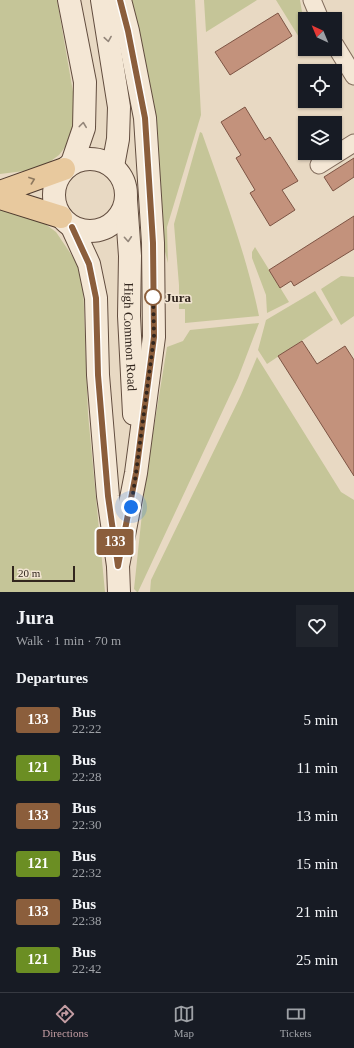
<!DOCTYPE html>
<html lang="en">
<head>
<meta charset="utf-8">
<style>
	:root { --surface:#171b24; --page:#20242c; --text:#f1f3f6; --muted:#9ea1a6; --line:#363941; --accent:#c29ca2 }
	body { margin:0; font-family:Georgia,serif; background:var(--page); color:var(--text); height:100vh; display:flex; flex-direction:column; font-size:15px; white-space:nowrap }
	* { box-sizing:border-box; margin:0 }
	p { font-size:13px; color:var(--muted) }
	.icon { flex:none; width:22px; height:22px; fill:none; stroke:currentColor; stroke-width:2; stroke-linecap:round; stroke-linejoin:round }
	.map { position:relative; height:592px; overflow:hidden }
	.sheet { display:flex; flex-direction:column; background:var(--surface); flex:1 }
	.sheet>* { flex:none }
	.badge { padding:0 8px; border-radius:3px; font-size:14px; line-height:26px }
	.needle { width:26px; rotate:316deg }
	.controls { position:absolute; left:298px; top:12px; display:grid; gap:8px }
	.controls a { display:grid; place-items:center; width:44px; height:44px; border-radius:0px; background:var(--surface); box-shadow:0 1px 3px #0004; font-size:20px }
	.scale { position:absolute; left:12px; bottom:10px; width:63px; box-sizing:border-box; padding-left:4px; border:2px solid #32261e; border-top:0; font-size:11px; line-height:14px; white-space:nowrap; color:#32261e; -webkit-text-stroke:3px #f1e4d1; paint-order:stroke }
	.you { position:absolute; width:20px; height:20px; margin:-10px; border:3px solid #fff; border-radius:50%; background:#1a73e8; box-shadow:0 0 0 6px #1a73e833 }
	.map>.badge { position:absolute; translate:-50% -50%; box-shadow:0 0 0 2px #fff }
	h2 { padding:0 16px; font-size:15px; line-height:36px }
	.round { display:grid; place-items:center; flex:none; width:42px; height:42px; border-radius:0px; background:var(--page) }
	.head { display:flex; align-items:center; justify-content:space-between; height:68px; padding:0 16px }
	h1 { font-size:19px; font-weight:700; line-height:30px }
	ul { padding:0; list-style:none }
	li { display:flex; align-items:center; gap:12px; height:48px; padding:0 16px }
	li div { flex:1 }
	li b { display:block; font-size:15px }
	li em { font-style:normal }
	li .badge { min-width:44px; font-weight:700; text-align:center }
	.tabs { display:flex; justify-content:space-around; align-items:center; height:56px; border-top:1px solid var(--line); background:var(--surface); font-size:11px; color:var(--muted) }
	.tabs a { display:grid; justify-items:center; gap:2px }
	.tabs .selected { color:var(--accent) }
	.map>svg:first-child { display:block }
	.green { fill:#c5c598 }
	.building { fill:#c3927c; stroke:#7d5444 }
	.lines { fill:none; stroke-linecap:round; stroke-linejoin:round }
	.street-casing { stroke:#806b5b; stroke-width:19 }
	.secondary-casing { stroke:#624d3f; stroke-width:24 }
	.primary-casing { stroke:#4f3b2f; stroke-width:24 }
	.street { stroke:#f4e7d5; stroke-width:17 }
	.secondary { stroke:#f4e7d5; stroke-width:22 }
	.primary { stroke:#e8c99e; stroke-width:22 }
	.oneway { stroke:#93867a }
	.oneway2 { stroke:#8d785e }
	.line-casing { stroke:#fff; stroke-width:9 }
	.line { stroke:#8b5e3c; stroke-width:6 }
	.walk { stroke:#32261e; stroke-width:4; stroke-dasharray:0 7.2 }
	.stop-dot { fill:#fff; stroke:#8b5e3c; stroke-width:2 }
	.labels { text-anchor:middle; stroke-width:3; stroke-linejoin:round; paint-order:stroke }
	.stop-label { font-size:13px; font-weight:bold; fill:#32261e; stroke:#f1e4d1; text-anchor:start }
	.street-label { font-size:13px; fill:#32261e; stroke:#f1e4d1 }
</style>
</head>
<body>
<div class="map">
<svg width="354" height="592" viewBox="0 0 354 592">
	<rect width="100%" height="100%" fill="#e8d9c3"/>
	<path class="green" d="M0 0H57L76 109 75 126 69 142 59 155 40 169 0 174Z
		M132 0H195L201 115 167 227 168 263 157 221 155 144Z
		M204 0H257L206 32Z
		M276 0H300L302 12 305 19V47Z
		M306 49H320L321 51 311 56Z
		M200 132 202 133C223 193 246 253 259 316L185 323V309H179V285L174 224Z
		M0 206 36 217 56 232 77 263 83 283 88 414 105 592H0Z
		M255 247 289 302 267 313 266 295 252 258V252Z
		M341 276 354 277V316L341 325 321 289Z
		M315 291 333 320 267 364 258 350 266 320Z
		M259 323 238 378 138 592H137L134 589 146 476 167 347 183 341 190 330Z
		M257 357 341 492 354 500V592H150L151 580 241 395Z"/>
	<path class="building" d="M278 13 292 36 230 75 215 52Z
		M245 107 265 140 270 137 298 181 282 190 295 210 270 226 250 193 255 190 236 158 241 155 221 122Z
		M354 158V177L333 191 324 177Z
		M354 216V249L294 286 291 281 280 288 269 270Z
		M302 341 317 364 345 346 354 360V476L278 356Z"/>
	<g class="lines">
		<defs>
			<path id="street" d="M312 0 320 19
				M335 45 354 76
				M319 165 354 143"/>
			<g id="secondary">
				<path d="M69 0 85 82 84 128 72 163"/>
				<path d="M102 0 119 107 118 139 113 166"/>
				<circle cx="90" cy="195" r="36"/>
				<path id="s1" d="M126 200 130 256 129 316 134 414"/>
				<path d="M72 227 89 264 96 298 98 375 108 496 118 566 119 592"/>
				<path d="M118 566 136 473 154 337 153 243 145 118 128 31 120 0"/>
			</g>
			<path id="primary" d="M0 192 64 169
				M0 198 61 217"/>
		</defs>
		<use href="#street" class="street-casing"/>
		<use href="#secondary" class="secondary-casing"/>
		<use href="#primary" class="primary-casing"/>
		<use href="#street" class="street"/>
		<use href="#secondary" class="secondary"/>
		<use href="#primary" class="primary"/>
	</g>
	<defs><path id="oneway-chevron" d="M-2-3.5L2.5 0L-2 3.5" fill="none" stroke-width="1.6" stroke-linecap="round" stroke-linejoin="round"/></defs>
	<g class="oneway">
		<use href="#oneway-chevron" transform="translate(108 39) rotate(81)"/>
		<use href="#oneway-chevron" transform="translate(83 125) rotate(-83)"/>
		<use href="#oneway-chevron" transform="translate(128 239) rotate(86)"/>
	</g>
	<use class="oneway2" href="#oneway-chevron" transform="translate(32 180) rotate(-20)"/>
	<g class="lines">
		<defs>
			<path id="line" d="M72 227 89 264 96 298 98 375 108 496 118 566 136 473 154 337 153 243 145 118 128 31 120 0"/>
		</defs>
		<use href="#line" class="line-casing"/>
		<use href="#line" class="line"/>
		<path class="walk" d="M131 507 136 473 154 337 153 290V297"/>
	</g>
	<circle class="stop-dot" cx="153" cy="297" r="8"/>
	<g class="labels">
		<g class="stop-label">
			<text x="165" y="302">Jura</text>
		</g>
		<g class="street-label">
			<text dy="5" stroke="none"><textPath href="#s1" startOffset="137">High Common Road</textPath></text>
		</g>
	</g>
</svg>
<div class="controls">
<a><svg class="needle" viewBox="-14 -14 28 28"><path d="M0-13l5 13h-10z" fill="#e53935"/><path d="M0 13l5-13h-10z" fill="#9ea1a6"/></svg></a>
<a><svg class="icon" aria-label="locate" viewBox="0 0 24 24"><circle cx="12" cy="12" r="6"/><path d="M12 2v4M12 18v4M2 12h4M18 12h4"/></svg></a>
<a><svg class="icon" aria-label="layers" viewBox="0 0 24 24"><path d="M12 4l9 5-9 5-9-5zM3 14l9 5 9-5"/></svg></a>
</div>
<div class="scale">20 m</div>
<div class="you" style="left:131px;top:507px"></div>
<b class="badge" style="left:115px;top:542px;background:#8b5e3c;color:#fff">133</b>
</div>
<section class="sheet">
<div class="head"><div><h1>Jura</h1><p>Walk · 1 min · 70 m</p></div><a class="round"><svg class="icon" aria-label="heart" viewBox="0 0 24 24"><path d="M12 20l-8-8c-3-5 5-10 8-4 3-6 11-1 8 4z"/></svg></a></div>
<h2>Departures</h2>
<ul>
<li><span class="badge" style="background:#8b5e3c;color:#fff">133</span><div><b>Bus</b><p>22:22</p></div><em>5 min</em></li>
<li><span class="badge" style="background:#6b8e23;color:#fff">121</span><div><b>Bus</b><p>22:28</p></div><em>11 min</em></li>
<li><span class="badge" style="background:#8b5e3c;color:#fff">133</span><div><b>Bus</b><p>22:30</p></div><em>13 min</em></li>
<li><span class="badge" style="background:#6b8e23;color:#fff">121</span><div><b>Bus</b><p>22:32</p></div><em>15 min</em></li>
<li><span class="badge" style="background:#8b5e3c;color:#fff">133</span><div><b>Bus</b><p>22:38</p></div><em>21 min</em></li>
<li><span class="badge" style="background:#6b8e23;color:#fff">121</span><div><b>Bus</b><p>22:42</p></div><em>25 min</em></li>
</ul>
</section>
<nav class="tabs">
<a class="selected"><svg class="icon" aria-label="directions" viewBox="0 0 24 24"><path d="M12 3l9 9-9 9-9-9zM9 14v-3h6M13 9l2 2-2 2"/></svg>Directions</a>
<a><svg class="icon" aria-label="map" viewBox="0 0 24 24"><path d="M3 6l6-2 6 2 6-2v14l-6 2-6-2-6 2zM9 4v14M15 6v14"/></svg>Map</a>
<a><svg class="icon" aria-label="tickets" viewBox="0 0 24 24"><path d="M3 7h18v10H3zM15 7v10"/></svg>Tickets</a>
</nav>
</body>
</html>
